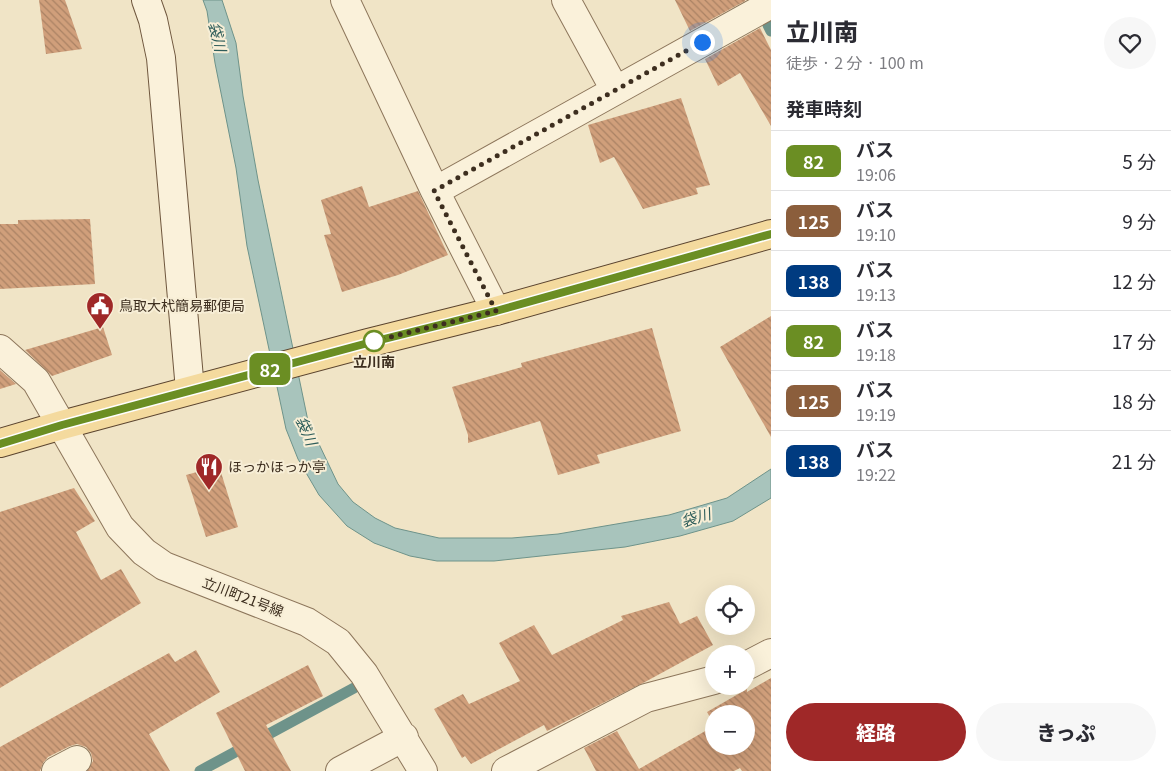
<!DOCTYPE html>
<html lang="ja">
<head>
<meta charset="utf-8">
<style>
	:root { --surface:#fff; --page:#f7f7f7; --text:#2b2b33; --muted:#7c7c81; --line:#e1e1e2; --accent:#9f2828 }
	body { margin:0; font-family:Georgia,"Noto Sans JP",serif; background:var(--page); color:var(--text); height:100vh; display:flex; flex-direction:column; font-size:19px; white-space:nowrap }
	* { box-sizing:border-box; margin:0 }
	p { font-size:16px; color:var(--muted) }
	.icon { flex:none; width:28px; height:28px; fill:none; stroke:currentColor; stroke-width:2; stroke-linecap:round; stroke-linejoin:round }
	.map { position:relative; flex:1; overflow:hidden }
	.sheet { display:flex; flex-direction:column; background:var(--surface); width:400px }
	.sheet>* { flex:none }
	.badge { padding:0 10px; border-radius:8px; font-size:18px; line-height:32px }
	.fabs { position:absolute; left:705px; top:585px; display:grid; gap:10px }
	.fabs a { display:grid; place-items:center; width:50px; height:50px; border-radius:50%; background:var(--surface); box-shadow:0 5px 20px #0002; font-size:25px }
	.you { position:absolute; width:25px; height:25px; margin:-12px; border:4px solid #fff; border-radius:50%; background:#1a73e8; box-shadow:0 0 0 8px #1a73e833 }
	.map>.badge { position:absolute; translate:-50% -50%; box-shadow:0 0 0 2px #fff }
	h2 { padding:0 15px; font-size:19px; line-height:45px }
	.round { display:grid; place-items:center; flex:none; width:52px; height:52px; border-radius:26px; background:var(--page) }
	.head { display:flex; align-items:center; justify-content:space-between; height:85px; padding:0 15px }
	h1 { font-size:24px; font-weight:800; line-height:38px }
	.action { display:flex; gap:10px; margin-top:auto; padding:10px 15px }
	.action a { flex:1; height:58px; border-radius:30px; background:var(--accent); color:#fff; font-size:20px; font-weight:800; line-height:58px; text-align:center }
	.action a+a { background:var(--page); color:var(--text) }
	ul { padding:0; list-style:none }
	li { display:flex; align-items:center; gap:15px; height:60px; padding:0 15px; border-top:1px solid var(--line) }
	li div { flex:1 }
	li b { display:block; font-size:19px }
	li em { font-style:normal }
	li .badge { min-width:55px; font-weight:700; text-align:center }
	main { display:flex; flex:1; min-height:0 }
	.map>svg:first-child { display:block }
	.water { fill:#a8c4bc; stroke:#6e938a }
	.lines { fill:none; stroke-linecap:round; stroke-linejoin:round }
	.stream { stroke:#6e938a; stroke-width:11 }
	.building { fill:url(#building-back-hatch) }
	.street-casing { stroke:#8d765b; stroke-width:30 }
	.secondary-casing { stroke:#6f573e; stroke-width:30 }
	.primary-casing { stroke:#5b442f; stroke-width:30 }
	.street { stroke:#faf1da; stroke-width:28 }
	.secondary { stroke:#faf1da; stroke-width:28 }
	.primary { stroke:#f4da9e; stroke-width:28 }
	.line-casing { stroke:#fff; stroke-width:11 }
	.line { stroke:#6b8e23; stroke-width:8 }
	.walk { stroke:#3d2e1f; stroke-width:5; stroke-dasharray:0 9 }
	.stop-dot { fill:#fff; stroke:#6b8e23; stroke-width:2.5 }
	.labels { text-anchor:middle; stroke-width:4; stroke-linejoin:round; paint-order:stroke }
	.poi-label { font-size:14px; fill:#3d2e1f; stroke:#f7eed6; text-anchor:start }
	.stop-label { font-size:14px; font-weight:bold; fill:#3d2e1f; stroke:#f7eed6 }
	.street-label { font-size:14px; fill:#3d2e1f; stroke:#f7eed6 }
	.water-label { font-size:15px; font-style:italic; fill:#2e5d5a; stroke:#f7eed6 }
</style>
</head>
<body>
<main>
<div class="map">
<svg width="771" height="771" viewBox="0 0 771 771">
	<defs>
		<pattern id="building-back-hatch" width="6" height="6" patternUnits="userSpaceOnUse" patternTransform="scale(1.25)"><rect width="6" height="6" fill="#d09f7b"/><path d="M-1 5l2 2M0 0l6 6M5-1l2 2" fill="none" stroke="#aa8264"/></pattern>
	</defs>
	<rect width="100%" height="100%" fill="#f0e4c6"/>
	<path class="water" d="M203 0H222L236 43 243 96 258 180 308 421 338 484 353 502 375 518 395 528 439 538H512L558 534 669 515 727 498 771 469V498L733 521 680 536 625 547 494 561H437L410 556 374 543 347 526 319 495 298 459 286 429 247 246 236 168 215 63 207 11Z"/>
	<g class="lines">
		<path class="stream" d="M768 25 771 31
			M200 771 354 688"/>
	</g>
	<path class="building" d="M39 0H65L82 49 46 54Z
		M675 0H745V1L690 31Z
		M760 28 771 50V126L740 73 718 86 705 59Z
		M681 98 710 185 696 188 698 194 643 209 614 157 600 163 588 125Z
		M362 186 369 207 418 191 448 255 398 275 342 292 324 235 331 234 321 200Z
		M90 219 95 284 0 289V224H18V220Z
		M771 316V437L720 347Z
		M103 327 112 355 52 376 25 350Z
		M652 328 681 431 597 455 600 463 558 475 540 421 468 443V435L452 387 522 367 521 363Z
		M0 370 16 384 0 389Z
		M219 466 238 527 206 537 186 475Z
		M74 488 95 521 76 532 101 580 121 569 141 603 0 688V512Z
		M669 602 680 624 697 616 713 645 645 682 547 731 544 725 471 764 465 756 462 758 434 709 463 694 469 704 520 681 499 643 534 625 552 655 623 620 621 616Z
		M196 650 220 692 149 734 170 771H87L93 761 91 753 86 747 77 744 70 746 48 757 43 763 40 771H0V747L169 653 175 662Z
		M308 665 323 696 266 725 291 771H245L216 713Z
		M771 678V771H742L740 768 734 771H596L584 748 617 731 639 769 714 726V746H746V714H714V724L707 712 747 689V692Z"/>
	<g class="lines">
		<defs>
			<path id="street" d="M345 0 435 191 496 311
				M566 0 615 90
				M435 191 771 4
				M0 349 36 381 120 527 144 552 164 566 307 622 338 642 364 674 423 771
				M746 666 771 653
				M56 771 77 760
				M340 771 404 737
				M506 771 646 698 714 680"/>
			<path id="secondary" d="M146 0 153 20 161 58 190 390"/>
			<path id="primary" d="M0 443 62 425 368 343 496 311 771 234"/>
		</defs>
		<use href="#street" class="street-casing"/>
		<use href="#secondary" class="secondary-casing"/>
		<use href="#primary" class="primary-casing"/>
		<use href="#street" class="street"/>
		<use href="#secondary" class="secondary"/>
		<use href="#primary" class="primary"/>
	</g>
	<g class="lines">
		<defs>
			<path id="line" d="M0 444 62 425 368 343 496 311 771 234"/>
		</defs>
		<use href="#line" class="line-casing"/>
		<use href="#line" class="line"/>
		<path class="walk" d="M374 341 496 311 434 191 702 42"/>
	</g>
	<defs>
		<symbol id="civic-pin" viewBox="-11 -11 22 30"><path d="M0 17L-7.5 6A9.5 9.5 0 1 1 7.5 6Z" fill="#9f2828" stroke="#f7eed6"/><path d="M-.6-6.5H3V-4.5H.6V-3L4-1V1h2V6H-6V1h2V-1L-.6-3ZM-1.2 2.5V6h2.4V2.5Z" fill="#fff"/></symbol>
		<symbol id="restaurant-pin" viewBox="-11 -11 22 30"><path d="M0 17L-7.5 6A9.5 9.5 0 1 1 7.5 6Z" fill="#9f2828" stroke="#f7eed6"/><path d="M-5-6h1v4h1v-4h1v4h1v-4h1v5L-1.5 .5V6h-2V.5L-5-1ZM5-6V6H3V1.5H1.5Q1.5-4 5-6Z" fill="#fff"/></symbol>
	</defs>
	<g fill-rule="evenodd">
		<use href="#civic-pin" x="84" y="290" width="32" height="43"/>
		<use href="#restaurant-pin" x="193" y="451" width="32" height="43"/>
	</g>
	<circle class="stop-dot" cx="374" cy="341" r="10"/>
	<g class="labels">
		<g class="poi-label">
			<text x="119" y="311">鳥取大杙簡易郵便局</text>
			<text x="228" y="472">ほっかほっか亭</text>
		</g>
		<g class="stop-label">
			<text x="374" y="367">立川南</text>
		</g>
		<g class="street-label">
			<text transform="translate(243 597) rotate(21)" y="5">立川町21号線</text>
		</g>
		<g class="water-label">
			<text transform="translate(217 37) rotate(77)" y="5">袋川</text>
			<text transform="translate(306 431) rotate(67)" y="5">袋川</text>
			<text transform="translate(696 518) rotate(-16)" y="5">袋川</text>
		</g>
	</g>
</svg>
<div class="fabs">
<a><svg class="icon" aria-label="locate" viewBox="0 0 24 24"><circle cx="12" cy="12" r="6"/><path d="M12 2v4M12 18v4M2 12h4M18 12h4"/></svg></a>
<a>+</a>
<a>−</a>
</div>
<div class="you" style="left:702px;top:42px"></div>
<b class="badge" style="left:270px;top:369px;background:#6b8e23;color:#fff">82</b>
</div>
<section class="sheet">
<div class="head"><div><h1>立川南</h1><p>徒歩 · 2 分 · 100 m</p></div><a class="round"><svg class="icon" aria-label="heart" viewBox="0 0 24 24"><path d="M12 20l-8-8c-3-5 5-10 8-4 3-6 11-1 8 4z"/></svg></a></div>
<h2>発車時刻</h2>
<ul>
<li><span class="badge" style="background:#6b8e23;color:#fff">82</span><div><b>バス</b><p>19:06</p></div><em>5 分</em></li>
<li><span class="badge" style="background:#8b5e3c;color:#fff">125</span><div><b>バス</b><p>19:10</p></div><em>9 分</em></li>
<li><span class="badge" style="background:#003b80;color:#fff">138</span><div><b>バス</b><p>19:13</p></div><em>12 分</em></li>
<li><span class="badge" style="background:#6b8e23;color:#fff">82</span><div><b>バス</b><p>19:18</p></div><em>17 分</em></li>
<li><span class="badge" style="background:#8b5e3c;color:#fff">125</span><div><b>バス</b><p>19:19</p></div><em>18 分</em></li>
<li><span class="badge" style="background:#003b80;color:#fff">138</span><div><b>バス</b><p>19:22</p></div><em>21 分</em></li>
</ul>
<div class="action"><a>経路</a><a>きっぷ</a></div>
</section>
</main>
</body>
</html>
